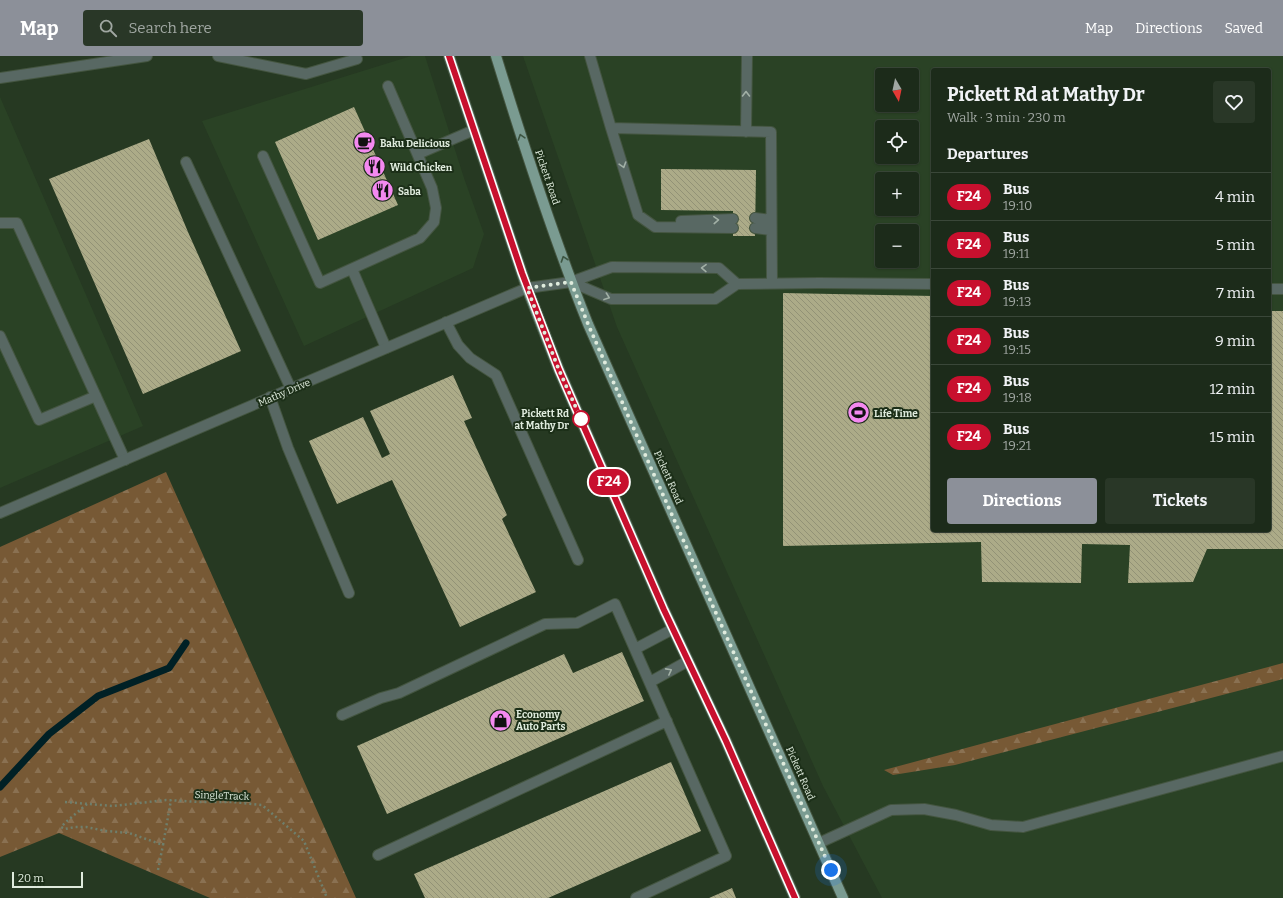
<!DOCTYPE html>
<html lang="en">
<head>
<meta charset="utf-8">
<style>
	:root { --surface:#1c2b1a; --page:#293727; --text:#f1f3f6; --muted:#a0a7a2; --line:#3a4739; --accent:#8c9099 }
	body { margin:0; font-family:Bitter,serif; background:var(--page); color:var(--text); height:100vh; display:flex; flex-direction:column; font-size:15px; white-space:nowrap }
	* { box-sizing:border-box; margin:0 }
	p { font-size:13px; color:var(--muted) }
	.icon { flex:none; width:22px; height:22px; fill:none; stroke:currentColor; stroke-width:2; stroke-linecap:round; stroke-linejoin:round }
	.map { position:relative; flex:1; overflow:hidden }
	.sheet { position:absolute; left:931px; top:12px; width:340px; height:464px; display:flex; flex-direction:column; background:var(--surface); border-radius:4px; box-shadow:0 1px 3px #0004,0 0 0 1px var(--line) }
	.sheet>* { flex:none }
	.badge { padding:0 8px; border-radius:13px; font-size:14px; line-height:26px }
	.needle { width:26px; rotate:171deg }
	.controls { position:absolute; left:875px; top:12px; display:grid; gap:8px }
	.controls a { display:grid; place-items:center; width:44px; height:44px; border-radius:4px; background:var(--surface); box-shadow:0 1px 3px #0004,0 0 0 1px var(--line); font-size:20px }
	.scale { position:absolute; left:12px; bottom:10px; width:71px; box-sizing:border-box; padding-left:4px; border:2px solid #dfebdd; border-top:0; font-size:11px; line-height:14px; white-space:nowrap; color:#dfebdd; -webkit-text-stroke:3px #1c2f18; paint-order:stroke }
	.you { position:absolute; width:20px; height:20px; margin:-10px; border:3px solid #fff; border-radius:50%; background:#1a73e8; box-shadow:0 0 0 6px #1a73e833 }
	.map>.badge { position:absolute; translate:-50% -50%; box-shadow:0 0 0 2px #fff }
	h2 { padding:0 16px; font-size:15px; line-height:36px }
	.round { display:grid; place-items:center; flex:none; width:42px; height:42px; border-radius:4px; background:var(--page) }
	.overview { display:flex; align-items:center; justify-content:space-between; height:68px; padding:0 16px }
	h1 { font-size:19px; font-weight:700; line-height:30px }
	.button { display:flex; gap:8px; margin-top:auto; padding:8px 16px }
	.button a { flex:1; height:46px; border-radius:4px; background:var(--accent); color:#fff; font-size:16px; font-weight:700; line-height:46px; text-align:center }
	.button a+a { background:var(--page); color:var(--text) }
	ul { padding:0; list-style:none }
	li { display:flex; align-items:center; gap:12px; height:48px; padding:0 16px; border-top:1px solid var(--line) }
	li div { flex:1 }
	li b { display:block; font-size:15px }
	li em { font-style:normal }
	li .badge { min-width:44px; font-weight:700; text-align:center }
	header { display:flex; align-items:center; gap:24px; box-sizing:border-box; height:56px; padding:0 20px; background:var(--accent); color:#fff }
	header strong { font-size:19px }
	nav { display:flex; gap:22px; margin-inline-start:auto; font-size:14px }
	.search { width:280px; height:36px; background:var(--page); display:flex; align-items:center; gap:10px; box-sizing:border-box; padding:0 14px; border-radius:4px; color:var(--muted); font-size:15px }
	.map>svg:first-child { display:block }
	.built { fill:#2a4225; fill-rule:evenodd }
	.forest { fill:url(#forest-firs) }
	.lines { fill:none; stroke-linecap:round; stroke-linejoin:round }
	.stream { stroke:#002025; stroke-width:7 }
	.building { fill:url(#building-back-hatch) }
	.lane-casing { stroke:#445540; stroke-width:12 }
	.street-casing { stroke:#445540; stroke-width:12 }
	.primary-casing { stroke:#445540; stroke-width:12 }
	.path { stroke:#6f7f6c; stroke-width:2.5; stroke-dasharray:2 3; stroke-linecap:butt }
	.lane { stroke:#586863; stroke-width:10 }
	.street { stroke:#586863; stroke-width:10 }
	.primary { stroke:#7a9b91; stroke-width:10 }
	.oneway { stroke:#a2b0a6 }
	.oneway2 { stroke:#3d5542 }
	.line-casing { stroke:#fff; stroke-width:9 }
	.line { stroke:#c8102e; stroke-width:6 }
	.walk { stroke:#dfebdd; stroke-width:4; stroke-dasharray:0 7.2 }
	.stop-dot { fill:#fff; stroke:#c8102e; stroke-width:2 }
	.labels { text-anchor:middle; stroke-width:4; stroke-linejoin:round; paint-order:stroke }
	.poi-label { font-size:10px; font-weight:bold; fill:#dfebdd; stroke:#1c2f18; text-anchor:start }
	.street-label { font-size:10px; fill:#dfebdd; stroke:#1c2f18 }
	.stop-label { font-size:10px; font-weight:bold; fill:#dfebdd; stroke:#1c2f18; text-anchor:end }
</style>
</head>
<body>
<header>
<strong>Map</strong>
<div class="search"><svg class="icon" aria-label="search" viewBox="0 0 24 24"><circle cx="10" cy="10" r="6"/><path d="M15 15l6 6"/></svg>Search here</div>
<nav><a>Map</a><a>Directions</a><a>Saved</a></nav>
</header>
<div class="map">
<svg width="1283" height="842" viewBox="0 0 1283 842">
	<defs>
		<pattern id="forest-firs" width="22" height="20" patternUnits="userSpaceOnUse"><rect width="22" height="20" fill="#775935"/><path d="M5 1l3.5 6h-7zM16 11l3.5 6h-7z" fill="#8a7152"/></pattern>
		<pattern id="building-back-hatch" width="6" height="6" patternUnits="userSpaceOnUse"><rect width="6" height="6" fill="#acab88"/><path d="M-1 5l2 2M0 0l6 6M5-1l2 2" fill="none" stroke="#929276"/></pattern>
	</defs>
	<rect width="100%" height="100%" fill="#263922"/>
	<path class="built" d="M411 0H425L464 122 484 178 473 212 304 290 202 65Z
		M523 0H1283V842H882L823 730 617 271ZM933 14H1269V474H933ZM882 19H912V49H882ZM882 71H912V101H882ZM882 123H912V153H882ZM882 175H912V205H882Z
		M0 41 143 370 0 432Z"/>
	<path class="forest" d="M166 416 356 842H210L59 777 0 801V491Z
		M1283 607V623L955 709 893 719 884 714Z"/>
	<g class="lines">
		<path class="stream" d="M0 731 49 678 98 640 169 612 186 587"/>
	</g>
	<path class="building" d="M354 51 398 149 318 184 275 86Z
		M149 83 188 176 241 295 143 338 49 123Z
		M661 113 756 114 755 180H733V155L661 154Z
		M783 237 933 240V474H1269V255H1283V493H1207L1193 526 1128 527 1130 489 1082 488 1081 527 982 526 981 486 783 490Z
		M453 319 472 362 464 365 507 459 502 463 536 536 460 571 392 424 337 448 309 385 363 361 382 402 390 398 370 355Z
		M622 596 644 645 387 758 357 690 564 598 573 617Z
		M671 706 701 775 548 842H425L414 818Z
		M732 832 736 842H709Z"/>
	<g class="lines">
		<defs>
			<path id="lane" d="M218 0 306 18 357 3
				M590 0 611 72 771 76 772 227
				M0 22 147 0
				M611 72 638 159 655 171 733 172
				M746 76 747 0
				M418 98 474 74
				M263 100 320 227 420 182 434 166 436 152 432 132 388 30
				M186 106 291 333
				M755 162 771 164
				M681 165 733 163
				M0 167H17L125 404
				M755 172 771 174
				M352 213 386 292
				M571 226 611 243H715L737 228 819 227 933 228
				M571 226 612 211 719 212 737 228
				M1269 233H1283
				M446 266 458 289 470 302 496 319 578 504
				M0 280 39 364 96 340
				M270 341 288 392 349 537
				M635 593 673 573
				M650 626 688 605
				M342 659 381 642 399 637 545 568 577 567 615 548 726 800 636 842
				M819 787 891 754 924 753 956 759 991 769 1023 771 1283 700
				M378 799 667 665"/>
			<path id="street" d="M0 457 527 232 571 226"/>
			<path id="primary" d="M449 0 527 232 559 314 664 554 726 685 795 842
				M496 0C524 91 553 181 588 268L843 842"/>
		</defs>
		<use href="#lane" class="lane-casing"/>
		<use href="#street" class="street-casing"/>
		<use href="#primary" class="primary-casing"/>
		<path class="path" d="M65 746 113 750 166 744 200 746H233L262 749 304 785 327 842
			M87 748 66 766 61 771 65 773 75 771H86L106 775 129 777 163 789 171 744
			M158 814 163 789"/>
		<use href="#lane" class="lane"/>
		<use href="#street" class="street"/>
		<use href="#primary" class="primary"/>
	</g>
	<defs><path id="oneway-chevron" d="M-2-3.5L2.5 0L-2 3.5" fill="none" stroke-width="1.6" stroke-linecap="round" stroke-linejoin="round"/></defs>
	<g class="oneway">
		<use href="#oneway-chevron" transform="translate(746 38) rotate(-90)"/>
		<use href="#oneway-chevron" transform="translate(623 109) rotate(73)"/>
		<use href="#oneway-chevron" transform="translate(716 164) rotate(-3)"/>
		<use href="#oneway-chevron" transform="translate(704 212) rotate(-179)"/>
		<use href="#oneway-chevron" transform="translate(607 241) rotate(20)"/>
		<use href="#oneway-chevron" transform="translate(669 615) rotate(-28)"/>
	</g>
	<g class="oneway2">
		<use href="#oneway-chevron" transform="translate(521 81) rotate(-108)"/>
		<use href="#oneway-chevron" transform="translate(564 203) rotate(-109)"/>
	</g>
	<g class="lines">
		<defs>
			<path id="line" d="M449 0 522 217 559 314 664 554 726 685 795 842"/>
		</defs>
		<use href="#line" class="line-casing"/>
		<use href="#line" class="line"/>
		<path class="walk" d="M581 363 559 314 527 232 571 226 588 268 651 412 831 814"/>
	</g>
	<defs>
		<symbol id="cafe-disc" viewBox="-11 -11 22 22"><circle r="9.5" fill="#f489f0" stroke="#1c2f18"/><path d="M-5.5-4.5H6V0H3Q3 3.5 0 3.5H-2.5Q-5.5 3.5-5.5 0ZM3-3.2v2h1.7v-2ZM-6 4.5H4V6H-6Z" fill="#111"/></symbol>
		<symbol id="restaurant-disc" viewBox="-11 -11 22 22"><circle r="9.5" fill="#f489f0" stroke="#1c2f18"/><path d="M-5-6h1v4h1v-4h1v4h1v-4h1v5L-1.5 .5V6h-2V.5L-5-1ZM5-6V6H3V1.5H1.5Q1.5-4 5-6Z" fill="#111"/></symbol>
		<symbol id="stadium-disc" viewBox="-11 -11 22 22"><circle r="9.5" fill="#f489f0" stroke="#1c2f18"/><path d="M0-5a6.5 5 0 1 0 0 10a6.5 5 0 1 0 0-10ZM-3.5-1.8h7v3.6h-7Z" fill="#111"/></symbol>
		<symbol id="shop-disc" viewBox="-11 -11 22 22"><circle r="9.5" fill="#f489f0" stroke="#1c2f18"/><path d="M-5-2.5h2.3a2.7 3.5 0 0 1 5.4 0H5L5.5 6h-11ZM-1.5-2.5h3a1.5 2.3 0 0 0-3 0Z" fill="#111"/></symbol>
	</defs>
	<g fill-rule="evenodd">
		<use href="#cafe-disc" x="352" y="74" width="25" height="25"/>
		<use href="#restaurant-disc" x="362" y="98" width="25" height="25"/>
		<use href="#restaurant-disc" x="370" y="122" width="25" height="25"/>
		<use href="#stadium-disc" x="846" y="344" width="25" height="25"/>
		<use href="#shop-disc" x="488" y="652" width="25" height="25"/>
	</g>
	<circle class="stop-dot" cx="581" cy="363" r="8"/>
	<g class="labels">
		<g class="poi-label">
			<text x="380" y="91">Baku Delicious</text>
			<text x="390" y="115">Wild Chicken</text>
			<text x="398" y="139">Saba</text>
			<text x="874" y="361">Life Time</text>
			<text x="516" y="662">Economy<tspan x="516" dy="12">Auto Parts</tspan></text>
		</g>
		<g class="street-label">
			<text transform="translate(548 121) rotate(71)" y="4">Pickett Road</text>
			<text transform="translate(284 336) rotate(-23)" y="4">Mathy Drive</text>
			<text transform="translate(669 421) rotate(66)" y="4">Pickett Road</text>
			<text transform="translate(801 717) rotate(66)" y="4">Pickett Road</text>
			<text transform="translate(222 739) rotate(2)" y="4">SingleTrack</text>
		</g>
		<g class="stop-label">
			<text x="569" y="361">Pickett Rd<tspan x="569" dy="12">at Mathy Dr</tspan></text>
		</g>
	</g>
</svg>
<div class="controls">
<a><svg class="needle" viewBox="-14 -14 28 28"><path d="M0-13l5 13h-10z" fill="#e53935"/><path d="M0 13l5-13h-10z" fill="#a0a7a2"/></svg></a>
<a><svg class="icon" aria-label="locate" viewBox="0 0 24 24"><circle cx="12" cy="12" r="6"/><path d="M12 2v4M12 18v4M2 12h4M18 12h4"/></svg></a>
<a>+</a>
<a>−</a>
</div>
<div class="scale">20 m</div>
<div class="you" style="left:831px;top:814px"></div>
<b class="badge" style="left:609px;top:426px;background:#c8102e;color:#fff">F24</b>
<section class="sheet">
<div class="overview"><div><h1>Pickett Rd at Mathy Dr</h1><p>Walk · 3 min · 230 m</p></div><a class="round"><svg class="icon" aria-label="heart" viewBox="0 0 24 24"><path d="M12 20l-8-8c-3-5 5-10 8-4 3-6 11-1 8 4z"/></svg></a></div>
<h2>Departures</h2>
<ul>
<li><span class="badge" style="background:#c8102e;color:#fff">F24</span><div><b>Bus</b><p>19:10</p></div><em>4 min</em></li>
<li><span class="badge" style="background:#c8102e;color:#fff">F24</span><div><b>Bus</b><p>19:11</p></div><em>5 min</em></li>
<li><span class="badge" style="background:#c8102e;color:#fff">F24</span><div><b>Bus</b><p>19:13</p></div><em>7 min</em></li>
<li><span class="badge" style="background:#c8102e;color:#fff">F24</span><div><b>Bus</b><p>19:15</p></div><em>9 min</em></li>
<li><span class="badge" style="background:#c8102e;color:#fff">F24</span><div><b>Bus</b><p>19:18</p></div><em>12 min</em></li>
<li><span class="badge" style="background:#c8102e;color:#fff">F24</span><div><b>Bus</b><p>19:21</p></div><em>15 min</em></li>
</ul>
<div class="button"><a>Directions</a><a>Tickets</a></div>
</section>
</div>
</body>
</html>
